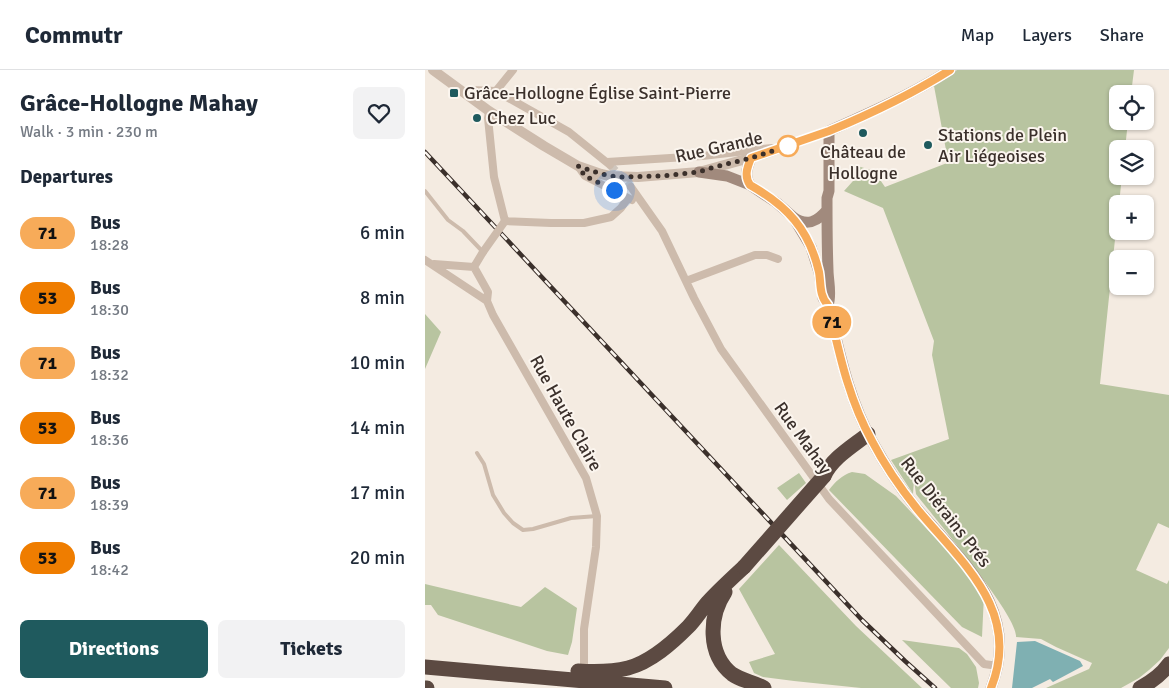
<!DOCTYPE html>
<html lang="en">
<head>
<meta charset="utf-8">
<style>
	:root { --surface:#fff; --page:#f2f2f3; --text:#1f2937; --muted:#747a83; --line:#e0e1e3; --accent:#1f5a5e }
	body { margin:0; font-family:Signika,sans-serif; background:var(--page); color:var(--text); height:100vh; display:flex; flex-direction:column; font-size:19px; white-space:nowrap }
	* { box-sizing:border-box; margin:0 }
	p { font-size:16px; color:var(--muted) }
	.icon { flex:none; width:28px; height:28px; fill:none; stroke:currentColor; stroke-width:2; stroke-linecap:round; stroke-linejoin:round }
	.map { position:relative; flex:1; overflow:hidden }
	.sheet { display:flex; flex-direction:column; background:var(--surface); width:425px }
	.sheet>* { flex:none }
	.badge { padding:0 10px; border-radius:16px; font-size:18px; line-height:32px }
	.controls { position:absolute; left:684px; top:15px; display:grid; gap:10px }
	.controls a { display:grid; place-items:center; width:45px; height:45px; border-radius:8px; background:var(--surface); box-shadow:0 1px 4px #0004; font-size:25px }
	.you { position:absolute; width:25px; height:25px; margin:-12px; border:4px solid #fff; border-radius:50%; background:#1a73e8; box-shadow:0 0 0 8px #1a73e833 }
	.map>.badge { position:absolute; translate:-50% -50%; box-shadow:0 0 0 2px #fff }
	h2 { padding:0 20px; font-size:19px; line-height:45px }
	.round { display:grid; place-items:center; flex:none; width:52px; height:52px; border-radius:8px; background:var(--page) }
	.overview { display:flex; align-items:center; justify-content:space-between; height:85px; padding:0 20px }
	h1 { font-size:24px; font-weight:800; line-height:38px }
	.action { display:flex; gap:10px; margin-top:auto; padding:10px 20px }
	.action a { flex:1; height:58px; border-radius:8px; background:var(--accent); color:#fff; font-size:20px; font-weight:800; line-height:58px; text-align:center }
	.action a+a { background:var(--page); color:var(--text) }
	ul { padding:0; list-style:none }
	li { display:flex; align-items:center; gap:15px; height:65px; padding:0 20px }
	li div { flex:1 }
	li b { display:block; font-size:19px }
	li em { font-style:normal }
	li .badge { min-width:55px; font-weight:700; text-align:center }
	header { display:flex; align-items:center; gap:30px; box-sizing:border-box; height:70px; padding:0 25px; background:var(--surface); border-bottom:1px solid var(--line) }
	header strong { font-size:24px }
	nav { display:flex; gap:28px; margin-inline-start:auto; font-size:18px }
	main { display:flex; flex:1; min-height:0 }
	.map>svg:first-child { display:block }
	.green { fill:#b8c4a0 }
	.water { fill:#7fb0b2 }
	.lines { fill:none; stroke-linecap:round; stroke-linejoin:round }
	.minor-tunnel { stroke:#cfc6bd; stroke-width:8; stroke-dasharray:8 4; stroke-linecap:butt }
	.service { stroke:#cdbbac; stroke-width:4 }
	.minor { stroke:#cdbbac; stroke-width:8 }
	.tertiary { stroke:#cdbbac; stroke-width:10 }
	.secondary { stroke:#a18a7d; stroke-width:11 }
	.motorway { stroke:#5c4a42; stroke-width:15 }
	.rail-casing { stroke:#3b302b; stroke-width:4.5 }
	.rail { stroke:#fbf5ee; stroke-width:2.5; stroke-dasharray:8; stroke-linecap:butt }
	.minor-bridge { stroke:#cdbbac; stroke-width:8 }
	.motorway-bridge { stroke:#5c4a42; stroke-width:15 }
	.line-casing { stroke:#fff; stroke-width:11 }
	.line { stroke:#f7ab59; stroke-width:8 }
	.walk { stroke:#3b302b; stroke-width:5; stroke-dasharray:0 9 }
	.poi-dot { fill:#1f5a5e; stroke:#fbf5ee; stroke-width:2 }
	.stop-dot { fill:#fff; stroke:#f7ab59; stroke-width:2.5 }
	.labels { text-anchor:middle; stroke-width:4; stroke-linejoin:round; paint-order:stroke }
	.poi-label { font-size:18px; fill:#3b302b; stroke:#fbf5ee; text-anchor:start }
	.street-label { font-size:18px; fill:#3b302b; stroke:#fbf5ee }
</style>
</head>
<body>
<header>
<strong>Commutr</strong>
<nav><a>Map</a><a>Layers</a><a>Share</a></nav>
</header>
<main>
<section class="sheet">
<div class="overview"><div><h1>Grâce-Hollogne Mahay</h1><p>Walk · 3 min · 230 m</p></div><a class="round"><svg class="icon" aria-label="heart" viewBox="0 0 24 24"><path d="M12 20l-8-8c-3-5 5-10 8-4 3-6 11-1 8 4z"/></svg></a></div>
<h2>Departures</h2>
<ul>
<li><span class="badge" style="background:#f7ab59;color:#111">71</span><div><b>Bus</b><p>18:28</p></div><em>6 min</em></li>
<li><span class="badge" style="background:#ef7d00;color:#111">53</span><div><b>Bus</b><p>18:30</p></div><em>8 min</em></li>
<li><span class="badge" style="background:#f7ab59;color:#111">71</span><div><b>Bus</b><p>18:32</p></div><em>10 min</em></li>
<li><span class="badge" style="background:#ef7d00;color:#111">53</span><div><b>Bus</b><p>18:36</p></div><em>14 min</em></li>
<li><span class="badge" style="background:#f7ab59;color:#111">71</span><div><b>Bus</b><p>18:39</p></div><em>17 min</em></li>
<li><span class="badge" style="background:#ef7d00;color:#111">53</span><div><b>Bus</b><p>18:42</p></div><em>20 min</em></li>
</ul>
<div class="action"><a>Directions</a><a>Tickets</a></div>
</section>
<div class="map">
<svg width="744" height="618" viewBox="0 0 744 618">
	<rect width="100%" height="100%" fill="#f4ebe1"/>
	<path class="green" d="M532 0H709L706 24H692V51H703L700 79H692V106H697L694 134H692V150L675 314 744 325V458L733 453 711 500 742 514 744 510V578L735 590 724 600 714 608 696 618H621L664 599 667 593 631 577 616 569 591 567C594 547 507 445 491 424L489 410 488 424 466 390 524 369 507 285 509 271 458 138 419 121 428 111 426 94 449 101 460 117 522 93 521 80 509 16Z
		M0 244 16 262 0 299Z
		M427 402 440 404 471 426 519 477 559 525 557 567 537 557 404 420C410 412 417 405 427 402Z
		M374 403 381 413 362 430 352 418Z
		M354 475 431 556 497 618H436L369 611 338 607 329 603 324 592 350 584 314 519Z
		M0 514 96 537 120 517 152 538 147 572 143 585 122 581 13 545 6 535H0Z
		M477 570 534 578 542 584 551 597 554 613 553 618H526Z"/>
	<path class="water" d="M610 571 655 591 658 596 628 612 625 609 607 618H587L592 572Z"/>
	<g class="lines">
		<path class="minor-tunnel" d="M185 95 206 117"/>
		<path class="service" d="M0 121 23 150 38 161 58 182
			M52 383 59 394 68 425 79 443 88 453 98 460 108 459 146 448 172 446"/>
		<path class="minor" d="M71 21 88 0
			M40 24 46 20 71 21 144 62 185 95
			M64 41 63 48 69 107 80 151 126 153H159L186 147 196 138 203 128
			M182 92 277 86 347 78
			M153 96 160 106 207 130
			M206 117 237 161 269 228 296 279 404 429 559 594 573 596
			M0 190 62 231
			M9 194 49 197
			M49 197 63 222 62 231 68 245 161 408 172 446 171 477 159 559V596
			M49 197 58 182
			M261 211 330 185H342L353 189"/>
		<path class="tertiary" d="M8 0 64 41 119 76 153 96 176 104 185 106 213 107 274 102 339 84 404 61"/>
		<path class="secondary" d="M274 102 302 106 325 115 352 133 368 147 386 177 394 202 398 228 403 235C415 283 423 327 447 371 459 393 473 415 489 435 534 489 598 538 566 618
			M325 115C319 106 322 98 326 88
			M368 147C382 157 392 152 402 140
			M403 235C407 224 403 211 403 200 402 176 402 152 402 128L404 121V61C445 43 487 24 525 0"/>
		<path class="motorway" d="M399 406C407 388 428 376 443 364
			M300 522C284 546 282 584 307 604 317 611 329 612 339 618
			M0 597 240 618
			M153 601C169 602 187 602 203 598 226 592 247 573 263 557 271 549 276 540 283 532 294 520 307 508 319 497
			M0 618H2
			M715 618C726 612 737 604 744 594"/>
		<defs>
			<path id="rail" d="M0 82 437 550 480 591 510 618"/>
		</defs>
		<use href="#rail" class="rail-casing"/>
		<use href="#rail" class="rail"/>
		<path class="minor-bridge" d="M58 182 80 151"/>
		<path class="motorway-bridge" d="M319 497 399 406"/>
	</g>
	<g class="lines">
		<defs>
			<path id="line" d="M525 0C487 24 445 44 404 61L326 88C322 98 319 106 325 115 362 136 384 159 394 202 396 213 394 226 403 235 414 282 423 328 447 371 460 396 476 419 493 440 537 493 597 541 566 618"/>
		</defs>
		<use href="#line" class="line-casing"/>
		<use href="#line" class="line"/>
		<path class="walk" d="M189 120 160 106 153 96 176 104 193 107 238 106 274 102 282 99 326 88 363 76"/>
	</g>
	<g class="poi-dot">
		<rect x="24" y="18" width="10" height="10" rx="2.5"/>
		<circle cx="52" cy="48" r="5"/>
		<circle cx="438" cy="63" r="5"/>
		<circle cx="503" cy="75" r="5"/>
	</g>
	<circle class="stop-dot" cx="363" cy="76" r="10"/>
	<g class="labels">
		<g class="poi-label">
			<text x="39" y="29">Grâce-Hollogne Église Saint-Pierre</text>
			<text x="62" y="54">Chez Luc</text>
			<text x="513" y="71">Stations de Plein<tspan x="513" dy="21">Air Liégeoises</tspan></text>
			<text x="438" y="88" text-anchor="middle">Château de<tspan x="438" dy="21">Hollogne</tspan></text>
		</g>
		<g class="street-label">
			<text transform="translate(294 77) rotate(-13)" y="6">Rue Grande</text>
			<text transform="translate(141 343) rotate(61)" y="6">Rue Haute Claire</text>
			<text transform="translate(378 368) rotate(54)" y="6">Rue Mahay</text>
			<text transform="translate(521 442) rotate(52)" y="6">Rue Diérains Prés</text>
		</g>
	</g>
</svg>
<div class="controls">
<a><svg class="icon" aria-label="locate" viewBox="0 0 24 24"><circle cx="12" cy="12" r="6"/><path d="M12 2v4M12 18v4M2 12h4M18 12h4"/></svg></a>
<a><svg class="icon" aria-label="layers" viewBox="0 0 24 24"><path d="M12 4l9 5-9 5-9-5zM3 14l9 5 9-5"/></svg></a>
<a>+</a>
<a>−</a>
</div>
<div class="you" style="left:189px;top:120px"></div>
<b class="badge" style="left:407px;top:252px;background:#f7ab59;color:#111">71</b>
</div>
</main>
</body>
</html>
